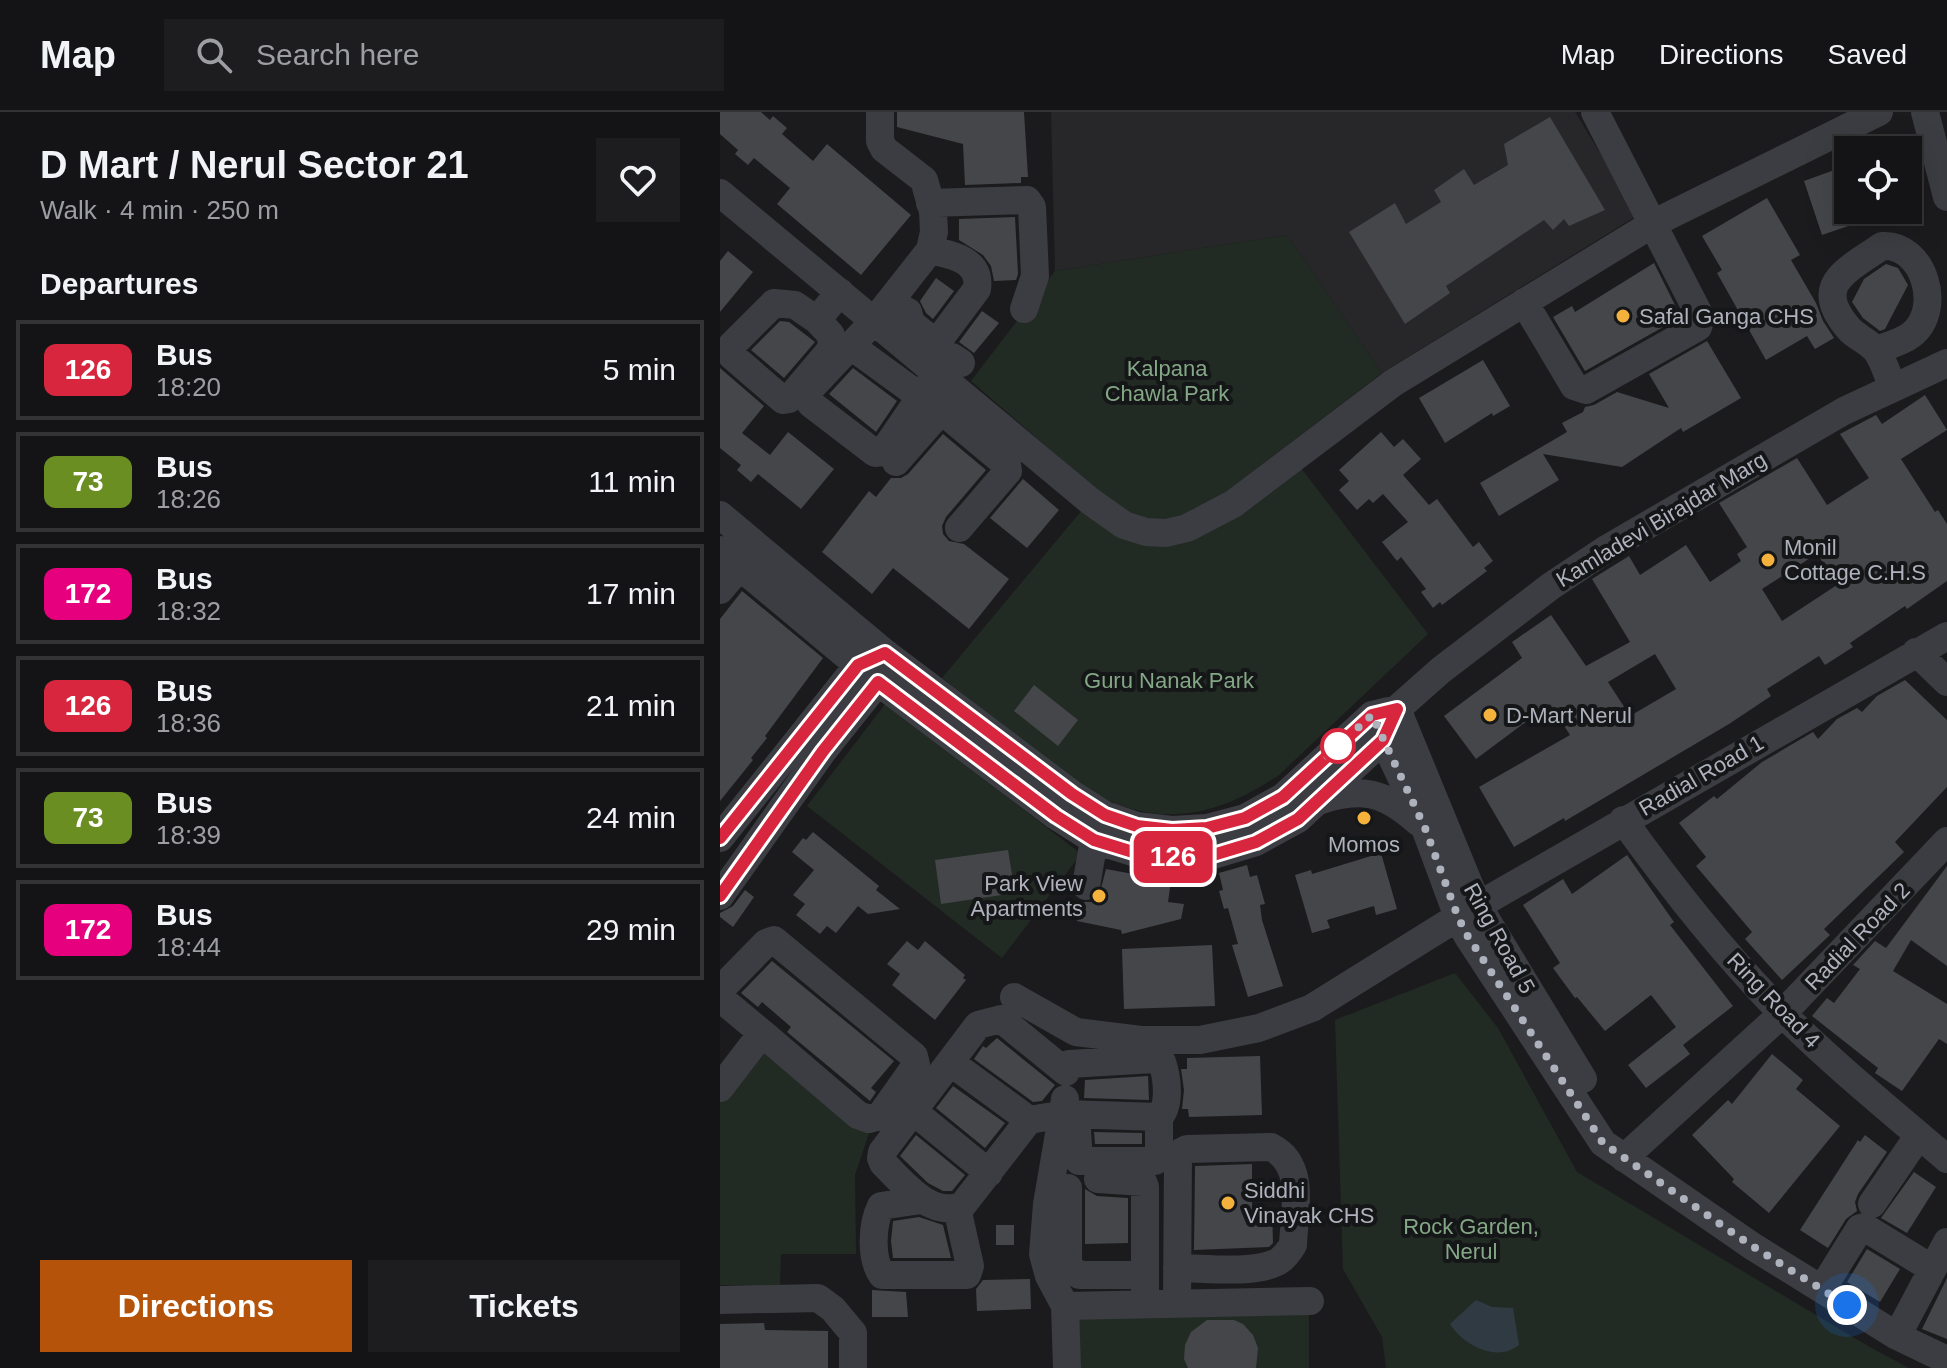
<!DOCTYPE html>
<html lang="en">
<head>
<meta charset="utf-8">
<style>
	:root { --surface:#141416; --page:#1d1d1f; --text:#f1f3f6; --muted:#9d9ea1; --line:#333335; --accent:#b45309 }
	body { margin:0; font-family:Helvetica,sans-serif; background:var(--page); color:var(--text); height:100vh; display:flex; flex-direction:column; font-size:30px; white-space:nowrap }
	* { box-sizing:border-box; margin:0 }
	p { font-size:26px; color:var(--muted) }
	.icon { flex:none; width:44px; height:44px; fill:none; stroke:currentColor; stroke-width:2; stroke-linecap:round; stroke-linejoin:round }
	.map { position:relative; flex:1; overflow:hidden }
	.panel { display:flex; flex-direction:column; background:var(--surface); width:720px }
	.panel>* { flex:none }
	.badge { padding:0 16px; border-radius:12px; font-size:28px; line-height:52px }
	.buttons { position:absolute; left:1114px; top:24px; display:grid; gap:16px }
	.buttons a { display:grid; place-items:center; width:88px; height:88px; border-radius:0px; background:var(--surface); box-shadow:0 8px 32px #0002,0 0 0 2px var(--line); font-size:40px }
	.you { position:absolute; width:40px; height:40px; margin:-20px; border:6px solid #fff; border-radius:50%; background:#1a73e8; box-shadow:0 0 0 12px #1a73e833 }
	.map>.badge { position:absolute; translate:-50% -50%; box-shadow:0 0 0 4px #fff }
	h2 { padding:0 40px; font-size:30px; line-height:72px }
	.round { display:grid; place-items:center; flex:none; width:84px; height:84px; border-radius:0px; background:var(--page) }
	.overview { display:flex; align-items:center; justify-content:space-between; height:136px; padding:0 40px }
	h1 { font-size:38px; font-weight:600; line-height:60px }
	.primary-button { display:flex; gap:16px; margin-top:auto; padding:16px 40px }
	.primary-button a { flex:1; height:92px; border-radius:0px; background:var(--accent); color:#fff; font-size:32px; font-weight:600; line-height:92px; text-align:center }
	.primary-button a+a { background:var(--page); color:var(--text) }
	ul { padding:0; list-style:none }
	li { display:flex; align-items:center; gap:24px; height:100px; margin:0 16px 12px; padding:0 24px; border:4px solid var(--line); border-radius:0px }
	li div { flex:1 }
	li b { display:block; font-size:30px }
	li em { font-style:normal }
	li .badge { min-width:88px; font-weight:700; text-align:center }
	header { display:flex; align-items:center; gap:48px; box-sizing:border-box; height:112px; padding:0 40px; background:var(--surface); border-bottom:2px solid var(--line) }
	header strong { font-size:38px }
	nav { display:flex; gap:44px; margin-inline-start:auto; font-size:28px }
	.search { width:560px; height:72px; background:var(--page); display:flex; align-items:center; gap:20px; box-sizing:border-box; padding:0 28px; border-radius:0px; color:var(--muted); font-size:30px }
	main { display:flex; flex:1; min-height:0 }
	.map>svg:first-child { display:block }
	.built { fill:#27272a }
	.green { fill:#222b23 }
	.water { fill:#303a42 }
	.building { fill:#45464a; fill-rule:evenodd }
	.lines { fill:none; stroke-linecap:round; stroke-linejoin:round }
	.minor { stroke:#3b3d42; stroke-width:28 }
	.line-casing { stroke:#fff; stroke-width:18 }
	.line { stroke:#d7263d; stroke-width:12 }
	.walk { stroke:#adb2bc; stroke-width:8; stroke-dasharray:0 14.4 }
	.poi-dot { fill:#f4b23c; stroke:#151618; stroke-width:3 }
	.stop-dot { fill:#fff; stroke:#d7263d; stroke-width:4 }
	.labels { text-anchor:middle; stroke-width:8; stroke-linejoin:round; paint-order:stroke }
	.poi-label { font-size:22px; fill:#adb2bc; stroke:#151618; text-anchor:start }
	.park-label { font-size:22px; fill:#84a786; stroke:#151618 }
	.street-label { font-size:22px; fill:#adb2bc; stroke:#151618 }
</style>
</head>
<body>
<header>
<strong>Map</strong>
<div class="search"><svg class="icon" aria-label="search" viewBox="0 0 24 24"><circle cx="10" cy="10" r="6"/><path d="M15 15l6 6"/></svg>Search here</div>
<nav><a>Map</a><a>Directions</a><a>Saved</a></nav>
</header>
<main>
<section class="panel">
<div class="overview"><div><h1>D Mart / Nerul Sector 21</h1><p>Walk · 4 min · 250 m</p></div><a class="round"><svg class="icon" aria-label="heart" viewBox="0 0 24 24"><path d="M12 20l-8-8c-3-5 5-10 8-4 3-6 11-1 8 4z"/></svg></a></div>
<h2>Departures</h2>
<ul>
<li><span class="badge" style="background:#d7263d;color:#fff">126</span><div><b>Bus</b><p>18:20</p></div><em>5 min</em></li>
<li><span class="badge" style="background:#6b8e23;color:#fff">73</span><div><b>Bus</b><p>18:26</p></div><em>11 min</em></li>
<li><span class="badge" style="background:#e6007e;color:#fff">172</span><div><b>Bus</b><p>18:32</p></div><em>17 min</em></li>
<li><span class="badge" style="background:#d7263d;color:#fff">126</span><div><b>Bus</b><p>18:36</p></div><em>21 min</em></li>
<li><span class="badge" style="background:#6b8e23;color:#fff">73</span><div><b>Bus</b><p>18:39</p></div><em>24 min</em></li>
<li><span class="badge" style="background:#e6007e;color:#fff">172</span><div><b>Bus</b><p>18:44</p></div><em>29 min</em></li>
</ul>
<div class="primary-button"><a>Directions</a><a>Tickets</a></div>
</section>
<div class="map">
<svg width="1227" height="1256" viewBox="0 0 1227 1256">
	<rect width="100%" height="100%" fill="#1b1b1d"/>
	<path class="built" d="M331 0H855L918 103 662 261 567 123 335 159Z"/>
	<path class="green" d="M567 123 662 261 505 381 462 403 444 408 428 407 410 401 378 379 251 269 335 159Z
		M581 356 708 522 559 663C492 708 435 717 363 676L222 566 362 398 424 433Z
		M166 591 361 742 282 846 87 694Z
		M735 861 778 916 857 1060 1148 1234 1189 1256H666L662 1225 623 1157 615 908Z
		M42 937 149 1021 135 1063 136 1142H61L60 1174 0 1173V991Z
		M589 1200V1256H356L354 1203Z"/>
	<path class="water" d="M756 1188 772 1195 793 1196 799 1233C777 1251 743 1233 730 1212Z"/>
	<path class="building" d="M0 0H41L50 8 53 4 67 16 62 22 93 49 107 32 191 103 141 163 57 92 70 76 34 46 28 53 15 42 18 38 0 22Z
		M177 0H304L308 65H301V71L245 73 243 32 177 15Z
		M830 5 885 98 849 114 844 107 833 118 824 108 726 174 730 181 685 212 629 120 675 91 686 112 721 90 714 78 744 57 754 73 788 53 784 32Z
		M1128 53V98H1165L1166 101 1102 123 1084 69Z
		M1047 86 1080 143 1071 148 1096 191 1103 209 1114 226 1095 237 1087 224 1046 248 997 161 1002 158 982 124Z
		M295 105 298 162 296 168 274 169 271 154 263 143 239 128V107Z
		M8 139 33 160 0 200V149Z
		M934 151 961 205 865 259 833 205 852 194 855 200Z
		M1166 152 1178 156 1188 173 1165 217 1160 219 1143 206 1132 190 1144 167Z
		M216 166 234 179 213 207 206 201 200 189Z
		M262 199 279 211 254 241 239 230Z
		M60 209 69 210 95 230 64 266 31 238Z
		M987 229 1021 286 963 320 961 316 902 355 823 342 839 368 779 404 760 371 847 320 842 311 863 300 865 295 874 293 897 280 949 296 929 262Z
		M763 248 790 294 773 304 772 301 725 331 699 286Z
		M0 256 44 294 22 321 50 343 68 320 114 357 81 397 38 362 31 370 17 358 21 353 0 336Z
		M133 256 177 289 156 320 109 282Z
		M1205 283 1227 318 1181 347 1215 400 1218 398 1227 412V469L1187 497 1185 494 1130 531 1133 535 1105 553 1099 544 1047 577 1051 584 1009 612 845 709 844 706 794 735 759 675 850 623 830 592 756 647 724 604 802 546 792 530 831 503 866 554 910 530 872 467 909 444 920 463 966 433 990 470 1021 449 1017 442 1027 435 999 391 1077 346 1107 393 1149 366 1120 322 1156 303 1162 312ZM1095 443H1098L1117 473 1062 509 1042 477ZM935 542 956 577 910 604 888 570Z
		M661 320 674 335 683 327 701 347 683 363 709 393 717 387 753 435 759 430 773 449 764 456 767 459 722 493 720 490 713 496 701 480 706 477 681 445 677 449 662 430 688 410 663 382 653 391 649 387 637 398 619 378 629 369 619 358Z
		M223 322 266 358 226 405 222 414 223 422 229 429 244 432 289 467 249 517 173 456 152 482 102 440 149 379 156 385 171 366H181L188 362Z
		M303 367 339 398 307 436 270 406Z
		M22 479 103 546 45 624 47 626 31 646 33 648 0 689V507Z
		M1185 568 1227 608V675L1175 730 1184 740 1104 817 1110 823 1062 868 1025 827 1032 820 976 754 986 745 959 711 994 684 997 687 1042 650 1093 620 1098 627 1117 607 1137 596 1142 600 1157 584Z
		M314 573 358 608 338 634 294 599Z
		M93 720 159 774 156 778 180 797 148 802 138 794 116 821 107 814 100 822 76 803 85 792 73 783 94 758 72 740 83 726 86 728Z
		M288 738 295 781 221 792 215 748Z
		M661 741 677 797 656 803 654 794 607 808 610 816 592 821 575 763 591 758 592 762Z
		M907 743 954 810 950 813 1013 894 963 933 970 942 926 976 908 953 956 915 931 883 885 919 857 885 855 886 833 856 840 851 803 793 843 767 852 782Z
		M527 753 530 765 537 763 545 792 540 793 542 808 563 874 528 885 512 833 518 832 508 796 504 797 499 779 503 778 499 761Z
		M1227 754V854L1191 828 1173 859 1227 892V932L1219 927 1182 979 1155 961 1158 956 1092 904 1107 886 1114 891 1140 857 1133 853 1155 829 1166 836Z
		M386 757 451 769 448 790 464 792 461 807 402 822 401 818 357 809 361 790H371L379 784Z
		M25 778 34 785 13 815 0 805V801L13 794Z
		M187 829 198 838 205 829 245 863 243 866 246 868 215 908 172 873 180 862 167 852Z
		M492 833 495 894 404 897 402 837Z
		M52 849 174 949 151 976 156 980 150 989 67 920 71 915 42 890 38 895 21 881Z
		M277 926 335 973 322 989 313 990 254 947 263 934 266 936Z
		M1052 942 1083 968 1076 977 1120 1014 1049 1101 1012 1070 1014 1067 972 1023 1008 988 1012 992Z
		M540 944 542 1003 469 1005 468 997H462L464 978 461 957H467V946Z
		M428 964 429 988 364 986 365 968Z
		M233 974 285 1011 265 1036 216 996Z
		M374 1020 422 1021V1032H375Z
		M196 1023 245 1063 232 1079H223L208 1071 180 1044Z
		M1145 1023 1167 1040 1138 1082 1135 1090 1137 1099 1126 1107 1108 1136 1080 1118 1138 1028 1140 1030Z
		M532 1052V1096H552L553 1131 549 1135 474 1138 475 1054Z
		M1194 1060 1216 1075 1187 1121 1161 1106Z
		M365 1077 377 1084 408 1086V1131L365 1132Z
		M199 1105 223 1113 231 1146H173L171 1129 173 1109Z
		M276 1113H294V1133H276Z
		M1147 1137 1180 1157 1160 1190 1127 1170Z
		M1227 1166V1227L1202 1217Z
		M310 1167 311 1197 257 1199 256 1177 263 1168Z
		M152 1178 186 1180 188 1205H152Z
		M487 1208H514L523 1212 533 1223 538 1236 536 1256H468L464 1247 465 1233 471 1220Z
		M44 1211 45 1218 108 1219V1256H0V1212Z"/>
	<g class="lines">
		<path class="minor" d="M160 0V29L164 37 204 68 213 99 214 120 210 138 155 208 90 277 87 285 91 292 155 341 163 340 217 261 232 245 241 251
			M1205 0 1227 85
			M0 81 370 389 404 413 426 420 446 421 467 416 513 392 673 271 934 111 1159 0
			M210 91 307 88 312 95 315 164 304 197
			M170 190 188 200 191 211 207 224
			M804 190 854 274 866 278 978 215 981 206 875 0
			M97 208 75 193 54 191 12 233V244L63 288 69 287 112 236 111 223 97 208 120 180
			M131 234 201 285
			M1156 238C1167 234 1182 230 1191 223 1224 198 1204 131 1162 134 1126 159 1090 173 1130 218 1137 225 1147 229 1155 237 1163 246 1168 265 1173 276
			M203 249 257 177C261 148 233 143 210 138
			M221 298 287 353 288 359 239 416
			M176 350 233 285
			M0 403 165 541 158 570 0 438
			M0 478 20 454
			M1196 540 1227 570
			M677 597 758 794 863 967
			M652 603 705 716 738 805 747 823 883 1031 1032 1134 1177 1224 1227 1248
			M598 689C641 674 665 680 698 710
			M903 708C952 776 1003 841 1062 901 1114 953 1171 999 1227 1047
			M0 726 138 553 165 541 352 682 385 703 417 714 452 718 487 716 525 706 563 685 652 603 668 599
			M366 774 374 728
			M0 784 103 639 158 570 336 704 374 728 413 740 453 745 493 743 536 730 578 707 663 628 677 597 721 558 831 474 888 436 1124 299 1227 251
			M0 878 46 831 54 828 194 944 196 953 160 1004 149 1007 138 1003 42 921
			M294 885 356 920 421 928H480L539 916 592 896 738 805 1227 524
			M0 886 42 921 0 976
			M230 950 309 1008
			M349 952 435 947 442 950C447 964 451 994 439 1005V1046L435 1049H359L356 1002
			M346 960 281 907 258 913 162 1040 161 1046 163 1051C183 1071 210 1106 242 1094L309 1008 345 1002 439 1005
			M345 987 327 1092 323 1142 329 1164 345 1194 347 1256
			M193 999 269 1061
			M904 1046 1063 901 1227 729
			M378 1067 423 1070 425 1075V1192
			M348 1076V1154L359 1163H424
			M201 1088 161 1094C152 1112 150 1146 162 1163H247L250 1154 237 1096
			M1152 1092 1199 1023
			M1102 1177 1140 1116 1144 1115 1211 1156
			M0 1188 98 1186 113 1197 133 1221V1256
			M457 1191 458 1046 461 1040 467 1037 551 1035C587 1053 574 1100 573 1133 569 1139 563 1148 555 1151 530 1162 485 1156 457 1156
			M345 1194 590 1189
			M1177 1224 1227 1130"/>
	</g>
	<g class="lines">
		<defs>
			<path id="line" d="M0 726 138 553 165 541 352 682 385 703 417 714 452 718 487 716 525 706 563 685 652 603 677 597 663 628 578 707 536 730 493 743 453 745 413 740 374 728 336 704 158 570 103 639 0 784"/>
		</defs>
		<use href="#line" class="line-casing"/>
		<use href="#line" class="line"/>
		<path class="walk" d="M618 634 607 644 652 603 705 716 738 805 747 823 883 1031 1032 1134 1127 1193"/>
	</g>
	<g class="poi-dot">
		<circle cx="903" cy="204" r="8"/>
		<circle cx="1048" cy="448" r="8"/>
		<circle cx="770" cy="603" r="8"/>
		<circle cx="644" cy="706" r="8"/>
		<circle cx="379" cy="784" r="8"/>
		<circle cx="508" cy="1091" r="8"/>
	</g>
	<circle class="stop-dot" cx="618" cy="634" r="16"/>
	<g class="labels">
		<g class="poi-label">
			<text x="919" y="212">Safal Ganga CHS</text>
			<text x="1064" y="443">Monil<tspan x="1064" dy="25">Cottage C.H.S</tspan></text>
			<text x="786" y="611">D-Mart Nerul</text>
			<text x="644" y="740" text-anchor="middle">Momos</text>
			<text x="363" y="779" text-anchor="end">Park View<tspan x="363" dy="25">Apartments</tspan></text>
			<text x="524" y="1086">Siddhi<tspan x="524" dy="25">Vinayak CHS</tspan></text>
		</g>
		<g class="park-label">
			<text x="447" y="264">Kalpana<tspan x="447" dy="25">Chawla Park</tspan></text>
			<text x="449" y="576">Guru Nanak Park</text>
			<text x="751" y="1122">Rock Garden,<tspan x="751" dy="25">Nerul</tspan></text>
		</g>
		<g class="street-label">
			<text transform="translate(941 407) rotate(-31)" y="8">Kamladevi Birajdar Marg</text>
			<text transform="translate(981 663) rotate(-30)" y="8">Radial Road 1</text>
			<text transform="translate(1137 824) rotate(-46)" y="8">Radial Road 2</text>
			<text transform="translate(780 826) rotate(61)" y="8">Ring Road 5</text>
			<text transform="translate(1054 888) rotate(46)" y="8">Ring Road 4</text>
		</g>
	</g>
</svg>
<div class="buttons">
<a><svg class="icon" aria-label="locate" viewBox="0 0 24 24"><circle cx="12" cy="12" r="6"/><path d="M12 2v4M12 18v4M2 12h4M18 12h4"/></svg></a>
</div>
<div class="you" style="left:1127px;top:1193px"></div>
<b class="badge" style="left:453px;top:745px;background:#d7263d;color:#fff">126</b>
</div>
</main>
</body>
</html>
